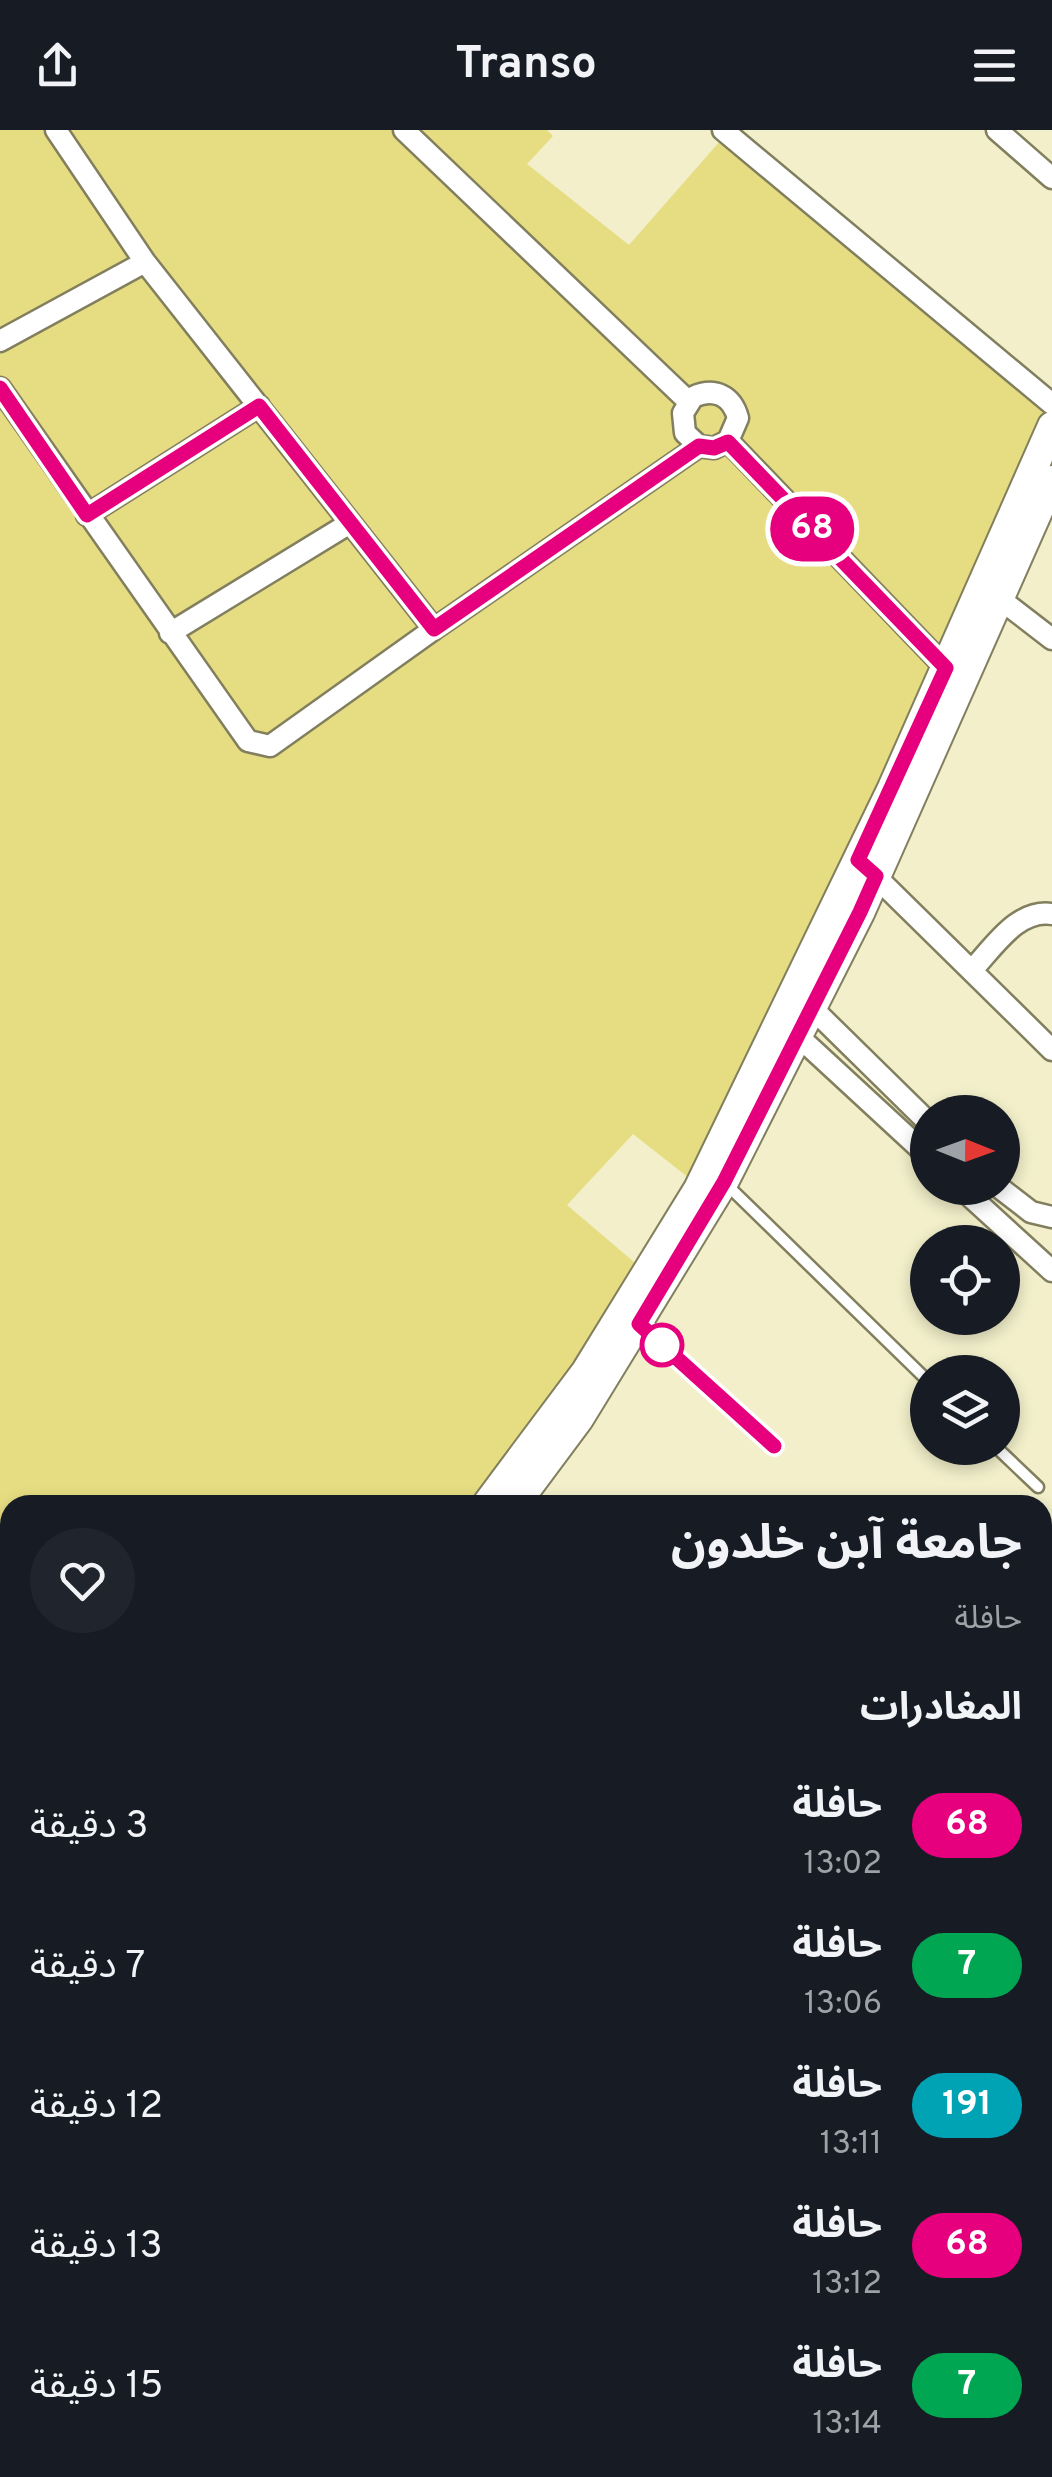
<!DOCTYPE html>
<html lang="ar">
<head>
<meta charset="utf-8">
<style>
	:root { --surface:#171b24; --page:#20242c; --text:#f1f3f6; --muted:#9ea1a6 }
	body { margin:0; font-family:Overpass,"Noto Sans Arabic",sans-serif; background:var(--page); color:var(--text); direction:rtl; height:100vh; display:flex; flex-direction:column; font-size:38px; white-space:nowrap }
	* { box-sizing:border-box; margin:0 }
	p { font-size:32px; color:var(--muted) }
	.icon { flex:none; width:55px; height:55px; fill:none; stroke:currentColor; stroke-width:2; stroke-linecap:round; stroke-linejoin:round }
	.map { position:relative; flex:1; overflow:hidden; direction:ltr }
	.panel { position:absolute; left:0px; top:1365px; width:1052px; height:982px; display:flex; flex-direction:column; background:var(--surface); border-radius:30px 30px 0 0; box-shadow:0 5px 15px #0003; direction:rtl }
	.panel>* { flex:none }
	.badge { padding:0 20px; border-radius:32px; font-size:35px; line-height:65px }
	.needle { width:65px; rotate:91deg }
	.tools { position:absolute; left:910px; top:965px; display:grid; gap:20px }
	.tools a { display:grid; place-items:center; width:110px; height:110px; border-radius:50%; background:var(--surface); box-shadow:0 5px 15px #0003; font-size:50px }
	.map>.badge { position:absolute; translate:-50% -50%; box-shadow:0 0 0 5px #fff }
	h2 { padding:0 30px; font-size:38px; line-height:90px }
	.round { display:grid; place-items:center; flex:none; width:105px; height:105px; border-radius:52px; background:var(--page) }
	.summary { display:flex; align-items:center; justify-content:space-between; height:170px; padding:0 30px }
	h1 { font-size:48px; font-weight:700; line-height:75px }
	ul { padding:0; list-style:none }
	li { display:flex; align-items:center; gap:30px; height:140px; padding:0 30px }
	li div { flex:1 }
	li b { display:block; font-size:38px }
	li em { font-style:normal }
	li .badge { min-width:110px; font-weight:700; text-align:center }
	header { display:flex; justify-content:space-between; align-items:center; height:130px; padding:0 30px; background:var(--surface); font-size:45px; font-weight:700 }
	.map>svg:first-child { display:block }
	.green { fill:#e6dd83 }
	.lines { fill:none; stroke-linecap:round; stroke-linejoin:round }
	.service-casing { stroke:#827f5e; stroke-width:15 }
	.minor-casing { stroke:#827f5e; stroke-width:25 }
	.secondary-casing { stroke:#827f5e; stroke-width:32 }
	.service { stroke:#fff; stroke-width:10 }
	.minor { stroke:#fff; stroke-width:20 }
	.secondary { stroke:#fff; stroke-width:28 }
	.line-casing { stroke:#fff; stroke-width:22 }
	.line { stroke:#e6007e; stroke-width:15 }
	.stop-dot { fill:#fff; stroke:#e6007e; stroke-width:5 }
</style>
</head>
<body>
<header><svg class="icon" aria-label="menu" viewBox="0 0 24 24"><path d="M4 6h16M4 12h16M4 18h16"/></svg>Transo<svg class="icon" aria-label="share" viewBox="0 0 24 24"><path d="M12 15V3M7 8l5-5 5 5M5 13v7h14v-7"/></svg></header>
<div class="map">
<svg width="1052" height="2347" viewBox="0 0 1052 2347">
	<rect width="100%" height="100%" fill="#f2efca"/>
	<path class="green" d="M0 0H547L553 6 527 34 629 115 721 10 1047 282 922 566 694 1052 633 1004 567 1075 641 1138 478 1375H10V1538L5 1542 0 1535Z"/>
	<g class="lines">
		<defs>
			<path id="service" d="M725 1053 928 1251
				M640 1195 774 1317
				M997 1318 1038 1357
				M990 2338 995 2347"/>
			<path id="minor" d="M56 0 145 132 434 499 699 316 714 318 728 311 738 288C732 266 715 257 693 267L683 283 685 303 699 316
				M404 0 689 272
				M723 0 1052 274
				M997 0 1052 48
				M0 211 145 132
				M0 258 248 611 270 616 434 499
				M728 311 946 538
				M87 385 259 276
				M1000 469 1052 509
				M170 503 350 393
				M867 738 1052 920
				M972 840C994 817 1017 779 1052 784
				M812 878 928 992
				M798 906 928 1026
				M961 1058 1052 1141
				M1000 1058 1031 1082 1052 1087
				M0 1622 10 1612
				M1042 1638 1052 1628
				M1042 1690 1052 1700
				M0 1691V1698
				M0 1809 10 1823
				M0 2229 10 2240
				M100 2338 109 2347"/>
			<path id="secondary" d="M486 1375 586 1241 698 1059 892 658 1052 296
				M515 1375 579 1289 724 1052 860 783 1052 350
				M0 2007 10 1997"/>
		</defs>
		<use href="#service" class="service-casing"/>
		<use href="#minor" class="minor-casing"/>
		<use href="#secondary" class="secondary-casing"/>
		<use href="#service" class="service"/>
		<use href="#minor" class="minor"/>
		<use href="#secondary" class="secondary"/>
	</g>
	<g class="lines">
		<defs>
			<path id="line" d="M0 258 87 385 259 276 434 499 699 316 714 318 728 312 946 538 858 730 876 746 860 782 724 1052 639 1194 774 1316"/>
		</defs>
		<use href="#line" class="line-casing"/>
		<use href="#line" class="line"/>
	</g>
	<circle class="stop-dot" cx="662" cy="1215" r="20"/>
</svg>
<div class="tools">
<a><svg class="needle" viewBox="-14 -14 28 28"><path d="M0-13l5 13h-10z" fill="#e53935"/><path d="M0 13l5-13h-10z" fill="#9ea1a6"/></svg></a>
<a><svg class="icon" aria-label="locate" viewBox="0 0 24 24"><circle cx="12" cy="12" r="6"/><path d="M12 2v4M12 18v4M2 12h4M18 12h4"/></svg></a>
<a><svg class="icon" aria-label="layers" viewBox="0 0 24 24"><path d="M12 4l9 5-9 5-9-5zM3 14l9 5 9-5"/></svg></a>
</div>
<b class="badge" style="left:812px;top:399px;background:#e6007e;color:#fff">68</b>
<section class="panel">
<div class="summary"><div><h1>جامعة آبن خلدون</h1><p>حافلة</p></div><a class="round"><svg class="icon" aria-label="heart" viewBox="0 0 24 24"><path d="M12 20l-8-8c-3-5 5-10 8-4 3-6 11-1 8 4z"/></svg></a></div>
<h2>المغادرات</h2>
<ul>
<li><span class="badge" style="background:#e6007e;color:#fff">68</span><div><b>حافلة</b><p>13:02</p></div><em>3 دقيقة</em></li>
<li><span class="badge" style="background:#00a651;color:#fff">7</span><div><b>حافلة</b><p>13:06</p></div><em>7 دقيقة</em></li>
<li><span class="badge" style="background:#00a3b4;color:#fff">191</span><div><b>حافلة</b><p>13:11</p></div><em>12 دقيقة</em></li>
<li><span class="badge" style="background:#e6007e;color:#fff">68</span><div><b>حافلة</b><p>13:12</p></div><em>13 دقيقة</em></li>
<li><span class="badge" style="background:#00a651;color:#fff">7</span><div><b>حافلة</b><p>13:14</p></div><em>15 دقيقة</em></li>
</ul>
</section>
</div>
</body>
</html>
